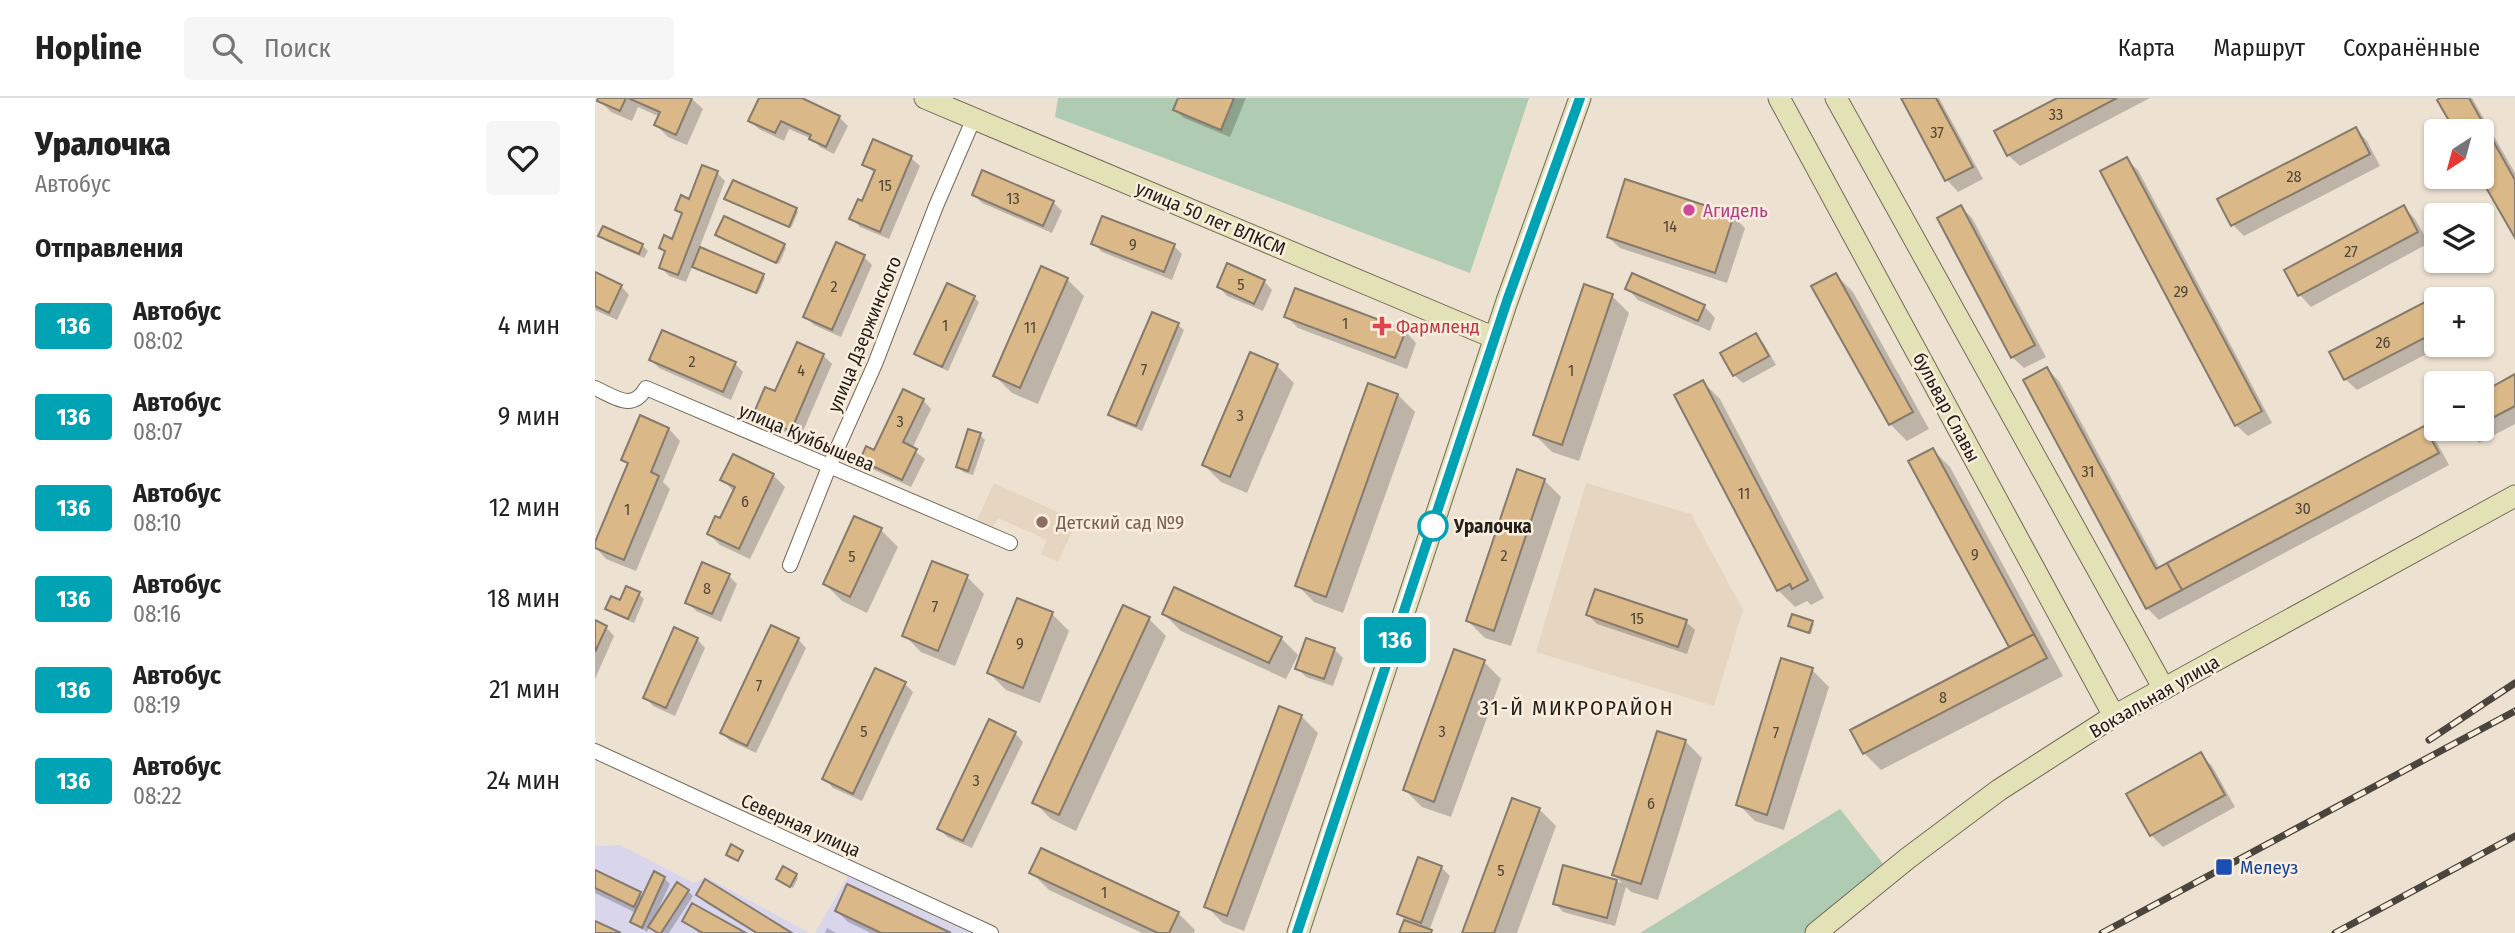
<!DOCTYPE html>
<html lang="ru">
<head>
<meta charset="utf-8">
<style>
	:root { --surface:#fff; --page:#f6f6f6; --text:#222; --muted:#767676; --line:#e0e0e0 }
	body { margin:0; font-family:"Fira Sans Condensed",sans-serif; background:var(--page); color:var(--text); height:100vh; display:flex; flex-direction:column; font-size:26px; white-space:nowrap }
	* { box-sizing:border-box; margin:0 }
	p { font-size:23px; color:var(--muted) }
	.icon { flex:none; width:38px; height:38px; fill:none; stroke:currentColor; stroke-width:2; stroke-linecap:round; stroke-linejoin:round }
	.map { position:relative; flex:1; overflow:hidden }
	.drawer { display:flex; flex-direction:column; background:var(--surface); width:595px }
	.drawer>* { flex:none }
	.badge { padding:0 14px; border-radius:5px; font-size:24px; line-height:46px }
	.needle { width:46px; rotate:216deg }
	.fabs { position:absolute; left:1829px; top:21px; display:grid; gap:14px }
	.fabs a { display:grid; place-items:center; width:70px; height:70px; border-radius:7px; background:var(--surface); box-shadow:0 2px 5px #0004; font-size:35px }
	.map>.badge { position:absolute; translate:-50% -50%; box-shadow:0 0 0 4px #fff }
	h2 { padding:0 35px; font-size:26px; line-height:63px }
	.round { display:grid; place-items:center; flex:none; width:74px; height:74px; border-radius:7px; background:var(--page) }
	.overview { display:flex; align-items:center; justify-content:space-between; height:119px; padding:0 35px }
	h1 { font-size:33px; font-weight:800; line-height:52px }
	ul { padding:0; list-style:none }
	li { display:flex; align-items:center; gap:21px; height:91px; padding:0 35px }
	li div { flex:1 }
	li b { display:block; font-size:26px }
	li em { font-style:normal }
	li .badge { min-width:77px; font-weight:700; text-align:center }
	header { display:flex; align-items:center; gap:42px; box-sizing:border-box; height:98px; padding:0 35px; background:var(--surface); border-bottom:2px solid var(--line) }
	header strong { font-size:33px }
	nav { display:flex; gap:38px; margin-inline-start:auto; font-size:24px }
	.search { width:490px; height:63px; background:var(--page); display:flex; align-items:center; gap:18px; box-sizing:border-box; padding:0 24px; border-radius:7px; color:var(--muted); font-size:26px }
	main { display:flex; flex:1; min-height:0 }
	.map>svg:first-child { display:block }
	.built { fill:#e6d5c0 }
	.industrial { fill:#d9d6ec }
	.green { fill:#afcbb1 }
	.shadow { fill:#0003 }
	.building { fill:#dbb887; stroke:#857a6c; stroke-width:2 }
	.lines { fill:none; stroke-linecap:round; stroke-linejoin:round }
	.street-casing { stroke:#73695a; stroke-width:16 }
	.secondary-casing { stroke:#73695a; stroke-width:23 }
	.street { stroke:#fff; stroke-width:14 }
	.secondary { stroke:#e3e2b7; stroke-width:21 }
	.rail-casing { stroke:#4a453d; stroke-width:7 }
	.rail { stroke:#fbeede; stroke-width:4.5; stroke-dasharray:13; stroke-linecap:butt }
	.line-casing { stroke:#fff; stroke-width:16 }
	.line { stroke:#00a3b4; stroke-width:10 }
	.hotel-dot { fill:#d1479c; stroke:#fbeede; stroke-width:2.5 }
	.health-dot { fill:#e0444e; stroke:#fbeede; stroke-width:2.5 }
	.education-dot { fill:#8d6e63; stroke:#fbeede; stroke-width:2.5 }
	.stop-dot { fill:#fff; stroke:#00a3b4; stroke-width:3.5 }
	.transit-dot { fill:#1a4fb4; stroke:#fbeede; stroke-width:2.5 }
	.labels { text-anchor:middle; stroke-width:5; stroke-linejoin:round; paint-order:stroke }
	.number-label { font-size:16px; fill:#524635 }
	.hotel-label { font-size:19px; fill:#b23c85; stroke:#fbeede; text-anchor:start }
	.street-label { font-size:19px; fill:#24201a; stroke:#fbeede }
	.health-label { font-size:19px; fill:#be3a42; stroke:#fbeede; text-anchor:start }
	.education-label { font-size:19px; fill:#785e54; stroke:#fbeede; text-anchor:start }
	.stop-label { font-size:19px; font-weight:bold; fill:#24201a; stroke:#fbeede; text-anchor:start }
	.transit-label { font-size:19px; fill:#164399; stroke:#fbeede; text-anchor:start }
	.neighbourhood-label { font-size:21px; letter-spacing:2px; fill:#24201a; stroke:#fbeede }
</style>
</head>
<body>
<header>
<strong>Hopline</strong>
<div class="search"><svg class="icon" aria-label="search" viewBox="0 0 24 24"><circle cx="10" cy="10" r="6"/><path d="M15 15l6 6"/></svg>Поиск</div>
<nav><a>Карта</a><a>Маршрут</a><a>Сохранённые</a></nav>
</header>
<main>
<section class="drawer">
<div class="overview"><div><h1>Уралочка</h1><p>Автобус</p></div><a class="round"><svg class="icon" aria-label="heart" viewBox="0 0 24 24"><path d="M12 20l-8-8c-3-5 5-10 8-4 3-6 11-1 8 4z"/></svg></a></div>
<h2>Отправления</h2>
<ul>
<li><span class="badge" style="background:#00a3b4;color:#fff">136</span><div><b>Автобус</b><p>08:02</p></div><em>4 мин</em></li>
<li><span class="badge" style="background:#00a3b4;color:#fff">136</span><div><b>Автобус</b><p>08:07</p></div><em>9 мин</em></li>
<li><span class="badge" style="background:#00a3b4;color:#fff">136</span><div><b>Автобус</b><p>08:10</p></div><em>12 мин</em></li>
<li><span class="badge" style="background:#00a3b4;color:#fff">136</span><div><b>Автобус</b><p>08:16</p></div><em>18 мин</em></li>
<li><span class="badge" style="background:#00a3b4;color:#fff">136</span><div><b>Автобус</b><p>08:19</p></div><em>21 мин</em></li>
<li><span class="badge" style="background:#00a3b4;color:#fff">136</span><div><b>Автобус</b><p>08:22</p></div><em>24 мин</em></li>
</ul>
</section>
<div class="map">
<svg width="1920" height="835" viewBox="0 0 1920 835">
	<rect width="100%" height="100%" fill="#ede1d1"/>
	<path class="built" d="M399 385 482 423 463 464 446 456 452 442 403 420 396 433 380 426Z
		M991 385 1096 416 1148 512 1119 608 941 554Z"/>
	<path class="industrial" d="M25 747 99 785 111 779 215 835H0V748Z
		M253 778 378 835H220Z"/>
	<path class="green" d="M463 0H934L875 175 460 19Z
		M1245 711 1293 772 1209 835H1045Z"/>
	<path class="shadow" d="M5 0H96L108 11 92 47 73 39 61 27 65 19 43 9 37 23 16 14 4 2Z
		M166 0H203L244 19 253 28 239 56 225 49 217 41 194 31 189 43 164 31 155 23Z
		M585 0H651L635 39 589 20 580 12Z
		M1308 0H1344L1388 81 1363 94 1352 82Z
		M1466 0H1555L1425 68 1413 57Z
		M1849 0H1877L1920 75V136L1886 33H1862L1844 2Z
		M1761 31 1772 43 1785 68 1649 138 1638 127Z
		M316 60 325 68 294 141 265 129 257 120 268 105 281 76 269 66Z
		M1531 61 1543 72 1677 325 1653 338 1641 327Z
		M122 75 130 83 104 151 168 178 170 180 163 196 98 167 91 184 74 178 66 169 71 155 66 150 78 143 88 117 82 111 95 103Z
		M379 97 458 104 467 113 457 135 387 105Z
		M134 103 201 112 203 114 196 130Z
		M1366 109 1377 120 1451 259 1429 270 1417 259Z
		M1809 109 1820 121 1834 145 1716 209 1705 197 1691 173Z
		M1138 118 1150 130 1132 185 1025 150 1013 139Z
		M5 137 47 147 53 153 49 160 11 143Z
		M124 139 189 147 191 150 184 166Z
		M498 145 579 148 587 156 577 182 507 154Z
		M269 159 277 167 246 239 219 227 210 218Z
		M0 176 26 188 34 197 22 222 0 212Z
		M1241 177 1258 194 1334 331 1312 343 1295 326Z
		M472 181 489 198 443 306 417 295 400 278Z
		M669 183 677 192 668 213 632 198 624 189Z
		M1032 190 1109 208 1120 220 1115 233 1043 202Z
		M1853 194 1860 201H1841V247H1849L1762 292 1750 281 1737 255Z
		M1017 198 1034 215 984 363 957 354 940 337Z
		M379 199 384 204 353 273 327 261 322 256Z
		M557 216 583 227 589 232 547 333 521 322 515 316Z
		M691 218 810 233 821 245 812 271 703 230Z
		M1161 237 1169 246 1181 267 1148 285 1139 277Z
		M203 246 228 257 237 266 205 340 168 325 160 316 181 296Z
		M656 257 682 268 699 285 652 395 626 384 609 367Z
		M56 262 140 266 148 274 136 302 64 270Z
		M1452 271 1464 283 1565 471 1829 330 1840 341 1854 367 1564 522 1552 510Z
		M1920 278V326L1884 345 1871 331H1886V296Z
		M1108 284 1125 301 1229 500 1216 507 1212 503 1200 509 1183 492Z
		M774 287 803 297 820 314 748 515 719 504 702 487Z
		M328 302 336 311 317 351 330 361 316 389 275 370 267 362 279 354Z
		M74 331 85 343 68 384 75 391 41 473 11 461 0 449 34 368 28 362Z
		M385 337 390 342 378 377 368 374 363 368Z
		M1338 352 1355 369 1468 578 1286 672 1269 655 1417 550 1316 364Z
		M178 377 190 389 155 461 125 447 114 436 126 422 139 394 128 382Z
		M949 382 966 399 916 548 890 540 873 523Z
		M286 432 303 449 272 515 247 503 230 486Z
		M134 478 142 486 126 524 101 513 92 504Z
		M372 479 389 496 360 568 326 554 309 537Z
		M44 496 49 501 39 525 18 516 12 510Z
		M457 516 474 533 445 605 411 592 394 575Z
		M569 516 686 540 703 557 691 581 586 533Z
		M993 517 1091 524 1100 532 1092 556 1002 526Z
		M554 521 571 538 481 733 456 721 439 704Z
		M0 524 11 529 19 538 0 581Z
		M1217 524 1219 526 1216 536 1195 528Z
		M102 541 110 550 80 618 58 608 50 599Z
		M203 541 211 550 161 655 135 643 127 635Z
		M739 551 748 560 738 588 711 579 702 570Z
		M889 564 906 581 856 719 827 709 810 692Z
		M1217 572 1234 589 1189 732 1160 723 1143 706Z
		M310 586 318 594 267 703 238 690 230 681Z
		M706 618 723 635 649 833 628 825 611 808Z
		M420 635 428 644 377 750 352 739 344 730Z
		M1090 643 1107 660 1063 802 1036 794 1031 789 1020 828 968 814 960 805 970 769 1027 785 1019 777Z
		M1606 657 1617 668 1640 709 1568 749 1556 737Z
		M944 711 961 728 922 835H869Z
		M846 769 855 778 834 833 838 835H806L811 823 804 816Z
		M0 773 49 799 59 776 69 780 75 786 62 814 64 815 93 793 98 798 74 835H62L55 828 52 834 37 824 41 815 0 795Z
		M437 775 583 815 600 832 599 835H547L454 792Z
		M201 777 203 780 198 790 186 783Z
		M103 797 193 835H160L111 805Z
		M242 813 352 835H276L253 824Z
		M89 823 147 835H104Z
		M232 830 241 835H230Z"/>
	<path class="building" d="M3 0H31L25 13 2 3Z
		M33 0H97L81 37 59 27 65 14Z
		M164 0H207L245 18 231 49 214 41 216 37 186 23 180 35 153 23Z
		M583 0H639L626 32 578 12Z
		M1306 0H1341L1378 69 1350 83Z
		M1462 0H1522L1412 58 1399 33Z
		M1845 0H1874L1920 82V140L1885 79 1886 33H1860L1842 2Z
		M1761 29 1775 56 1636 128 1622 101Z
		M278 41 317 58 285 134 254 121 263 101 267 103 280 72 267 67Z
		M1532 59 1667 313 1640 328 1505 73Z
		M107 67 123 73 83 177 64 170 70 153 64 150 69 137 77 141 87 115 80 112 86 97 94 101Z
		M387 72 459 103 448 128 377 97Z
		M1030 81 1139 117 1120 175 1012 139Z
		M138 82 202 110 194 129 129 101Z
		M1366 107 1440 247 1416 260 1342 120Z
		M1809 107 1823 134 1703 198 1689 172Z
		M129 118 190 146 181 165 120 137Z
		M507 118 580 146 569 174 496 146Z
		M8 128 48 146 44 156 3 138Z
		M241 144 270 157 237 232 208 219Z
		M105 149 169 176 161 195 97 169Z
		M632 165 670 182 659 206 622 189Z
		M446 168 473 180 425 290 398 278Z
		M0 174 27 187 14 215 0 208Z
		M1037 175 1110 207 1103 223 1030 191Z
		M1241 175 1318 314 1294 327 1216 188Z
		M352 185 380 198 347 269 319 256Z
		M989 186 1018 196 967 347 938 337Z
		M700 190 811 232 800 260 689 219Z
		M1853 192 1858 201H1841V234L1749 282 1734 254Z
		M557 214 584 225 541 328 513 317Z
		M67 232 141 264 128 294 54 262Z
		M1161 235 1174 258 1138 278 1125 255Z
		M202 244 229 256 196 333 158 317 170 289 180 293Z
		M655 254 683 266 635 379 607 367Z
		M1452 269 1561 471 1572 465 1587 492 1551 511 1428 282Z
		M1920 276V308L1886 326V295Z
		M1108 282 1213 482 1197 491 1195 486 1182 493 1079 297Z
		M773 285 803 296 731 499 700 488Z
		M308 291 329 301 308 344 322 351 307 382 265 362 271 348 279 352Z
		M45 317 74 330 56 374 64 378 29 462 0 450V444L33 365 26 362Z
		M1829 328 1844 355 1587 492 1572 465Z
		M373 331 386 335 373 373 361 369Z
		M1338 350 1439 536 1414 549 1313 363Z
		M138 356 179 376 144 451 112 436 120 418 125 420 140 389 125 382Z
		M922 371 950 381 899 533 871 523Z
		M259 418 287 430 255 499 228 486Z
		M337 463 373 477 343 553 307 538Z
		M107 464 135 476 117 516 90 505Z
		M31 488 45 494 33 521 10 511 16 498 25 502Z
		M579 489 687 539 674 565 567 516Z
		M1000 491 1092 522 1083 549 991 517Z
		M422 500 458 514 428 590 392 575Z
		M528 507 555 519 464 717 437 705Z
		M1197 516 1218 523 1214 535 1193 528Z
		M0 522 12 528 0 554Z
		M176 527 204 540 152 648 125 635Z
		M79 529 103 540 71 610 48 600Z
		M1439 536 1452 560 1268 656 1255 632Z
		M711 540 740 550 729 581 700 571Z
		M859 551 890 562 839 704 808 692Z
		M1186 560 1218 570 1172 717 1141 707Z
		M280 570 311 584 258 696 227 681Z
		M684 608 707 617 632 818 609 809Z
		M394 621 421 634 368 743 342 731Z
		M1062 633 1091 642 1046 786 1017 777Z
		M1606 654 1630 697 1555 738 1531 696Z
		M917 700 945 710 899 835H867Z
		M136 746 148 753 143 763 131 757Z
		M446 750 584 814 574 835H563L434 775Z
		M823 759 847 768 826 825 802 816Z
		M968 767 1022 782 1012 820 958 806Z
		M188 768 202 776 195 789 181 781Z
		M0 772 46 794 39 809 0 790Z
		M59 773 70 779 47 830 35 824Z
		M110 781 197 835H162L101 797Z
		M82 784 94 792 66 835H63L53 829Z
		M252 786 356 835H286L240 813Z
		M97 805 151 835H108L87 823Z
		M809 822 837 832 836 835H804Z
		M0 823 26 835H0Z"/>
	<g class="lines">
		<defs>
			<path id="street" d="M0 290C20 299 37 314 51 290L415 445
				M195 467 234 369 280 266 341 108 379 20
				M0 653 396 835"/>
			<path id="secondary" d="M330 0 900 240
				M1184 0 1519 618
				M1241 0 1569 591
				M703 835 912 203 985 0
				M1221 835 1313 760 1404 692 1519 618 1920 398"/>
		</defs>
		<use href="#street" class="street-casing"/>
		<use href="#secondary" class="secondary-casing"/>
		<use href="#street" class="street"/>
		<use href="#secondary" class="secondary"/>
		<defs>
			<path id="rail" d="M1834 642 1920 585
				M1507 835 1920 613
				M1740 835 1920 738"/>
		</defs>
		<use href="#rail" class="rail-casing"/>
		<use href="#rail" class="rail"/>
	</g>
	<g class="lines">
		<defs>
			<path id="line" d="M702 835 912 203 985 0"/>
		</defs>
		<use href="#line" class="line-casing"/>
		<use href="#line" class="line"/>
	</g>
	<circle class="hotel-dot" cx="1094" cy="112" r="7"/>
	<path class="health-dot" d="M783.5 217.5h7v7h7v7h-7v7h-7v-7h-7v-7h7z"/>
	<circle class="education-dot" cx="447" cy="424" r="7"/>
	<circle class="stop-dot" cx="838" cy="428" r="14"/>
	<rect class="transit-dot" x="1620" y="760" width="18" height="18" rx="3.5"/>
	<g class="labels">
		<g class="number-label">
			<text x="1461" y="22">33</text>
			<text x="1342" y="40">37</text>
			<text x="1699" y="84">28</text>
			<text x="290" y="93">15</text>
			<text x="418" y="106">13</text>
			<text x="1075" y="134">14</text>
			<text x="538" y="152">9</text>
			<text x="1756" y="159">27</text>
			<text x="646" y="192">5</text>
			<text x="239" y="194">2</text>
			<text x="1586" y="199">29</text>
			<text x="750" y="231">1</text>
			<text x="350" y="233">1</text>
			<text x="435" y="235">11</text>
			<text x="1788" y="250">26</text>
			<text x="97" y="269">2</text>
			<text x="549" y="277">7</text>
			<text x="206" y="278">4</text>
			<text x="976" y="278">1</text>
			<text x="645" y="323">3</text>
			<text x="305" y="329">3</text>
			<text x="1493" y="379">31</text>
			<text x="1149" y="401">11</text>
			<text x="150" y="409">6</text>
			<text x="1708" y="416">30</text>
			<text x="32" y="417">1</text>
			<text x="1380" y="462">9</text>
			<text x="909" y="463">2</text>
			<text x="257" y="464">5</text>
			<text x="112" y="496">8</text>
			<text x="340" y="514">7</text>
			<text x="1042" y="526">15</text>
			<text x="425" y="551">9</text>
			<text x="164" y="593">7</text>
			<text x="1348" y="605">8</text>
			<text x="269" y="639">5</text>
			<text x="847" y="639">3</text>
			<text x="1181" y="640">7</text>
			<text x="381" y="688">3</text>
			<text x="1056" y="711">6</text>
			<text x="906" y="778">5</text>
			<text x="509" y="800">1</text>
		</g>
		<g class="hotel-label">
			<text x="1108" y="119">Агидель</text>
		</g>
		<g class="street-label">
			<text transform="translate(616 120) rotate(23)" y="7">улица 50 лет ВЛКСМ</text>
			<text transform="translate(269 236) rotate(-68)" y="7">улица Дзержинского</text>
			<text transform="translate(1352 309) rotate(62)" y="7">бульвар Славы</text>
			<text transform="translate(212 339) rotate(23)" y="7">улица Куйбышева</text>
			<text transform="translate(1559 598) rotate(-30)" y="7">Вокзальная улица</text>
			<text transform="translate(206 727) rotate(24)" y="7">Северная улица</text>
		</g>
		<g class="health-label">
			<text x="801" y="235">Фармленд</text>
		</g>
		<g class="education-label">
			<text x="461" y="431">Детский сад №9</text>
		</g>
		<g class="stop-label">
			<text x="859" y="435">Уралочка</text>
		</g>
		<g class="transit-label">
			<text x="1645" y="776">Мелеуз</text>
		</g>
		<g class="neighbourhood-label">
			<text x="982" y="617">31-Й МИКРОРАЙОН</text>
		</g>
	</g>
</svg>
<div class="fabs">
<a><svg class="needle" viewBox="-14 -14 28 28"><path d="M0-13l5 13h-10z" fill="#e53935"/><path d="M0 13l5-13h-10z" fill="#767676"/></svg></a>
<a><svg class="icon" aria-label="layers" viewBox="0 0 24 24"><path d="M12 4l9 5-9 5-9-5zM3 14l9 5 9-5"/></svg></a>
<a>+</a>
<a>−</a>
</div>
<b class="badge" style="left:800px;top:542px;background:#00a3b4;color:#fff">136</b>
</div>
</main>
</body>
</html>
